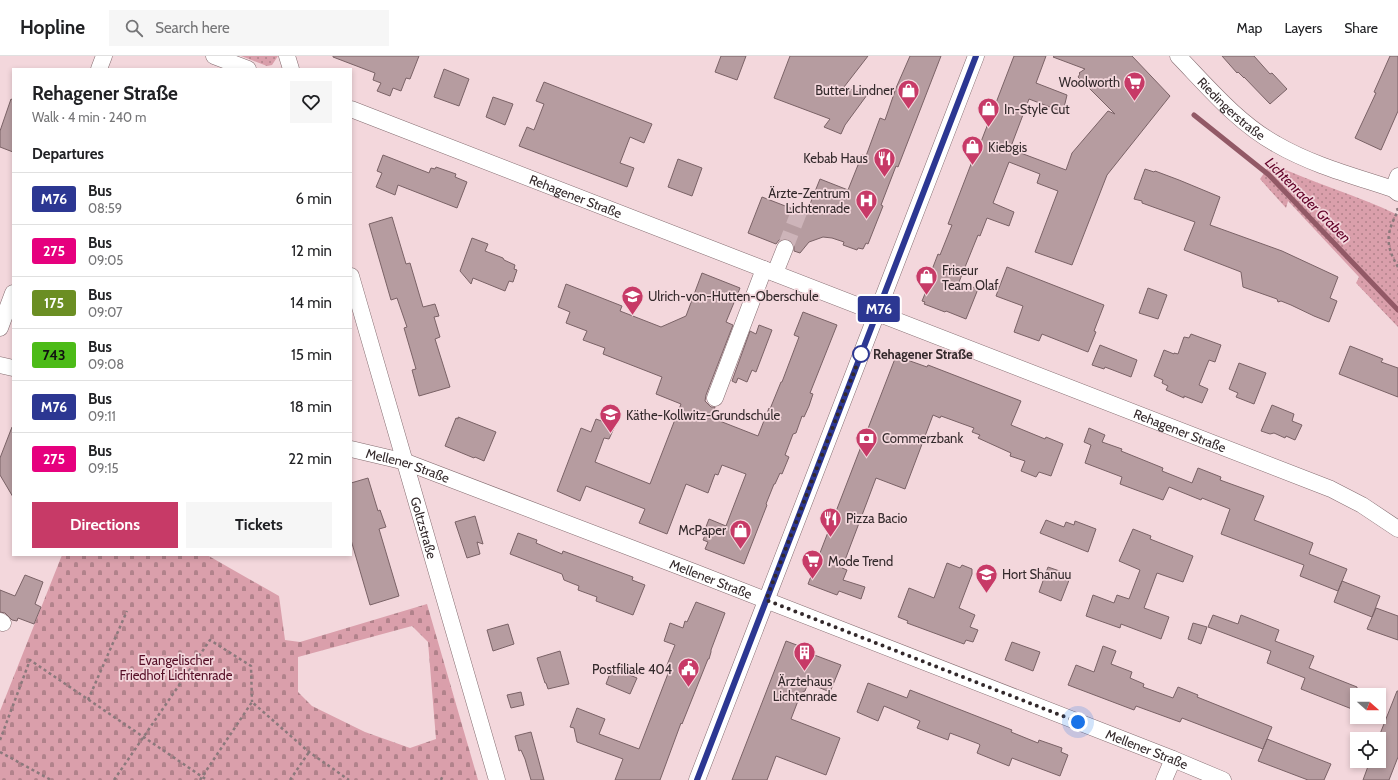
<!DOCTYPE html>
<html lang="en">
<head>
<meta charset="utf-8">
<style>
	:root { --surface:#fff; --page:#f6f6f6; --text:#202124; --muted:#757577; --line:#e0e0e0; --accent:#c73a67 }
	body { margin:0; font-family:Cabin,sans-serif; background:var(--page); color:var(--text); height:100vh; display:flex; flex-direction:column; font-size:15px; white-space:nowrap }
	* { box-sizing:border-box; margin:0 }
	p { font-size:13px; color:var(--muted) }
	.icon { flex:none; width:22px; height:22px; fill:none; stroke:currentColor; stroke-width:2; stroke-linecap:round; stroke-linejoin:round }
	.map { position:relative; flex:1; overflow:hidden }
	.details { position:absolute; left:12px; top:12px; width:340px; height:488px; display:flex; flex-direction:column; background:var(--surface); border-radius:0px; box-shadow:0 2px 6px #0003 }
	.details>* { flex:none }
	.badge { padding:0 8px; border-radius:3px; font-size:14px; line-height:26px }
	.needle { width:26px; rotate:111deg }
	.buttons { position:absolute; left:1350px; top:632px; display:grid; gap:8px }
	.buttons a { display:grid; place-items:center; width:36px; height:36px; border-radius:0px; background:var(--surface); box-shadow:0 2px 6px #0003; font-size:20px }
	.you { position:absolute; width:20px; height:20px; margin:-10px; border:3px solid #fff; border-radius:50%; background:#1a73e8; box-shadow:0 0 0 6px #1a73e833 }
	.map>.badge { position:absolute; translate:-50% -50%; box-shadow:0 0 0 2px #fff }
	h2 { padding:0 20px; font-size:15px; line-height:36px }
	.round { display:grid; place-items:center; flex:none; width:42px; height:42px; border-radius:0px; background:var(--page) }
	.summary { display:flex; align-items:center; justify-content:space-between; height:68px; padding:0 20px }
	h1 { font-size:19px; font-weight:700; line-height:30px }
	.action { display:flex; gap:8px; margin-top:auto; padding:8px 20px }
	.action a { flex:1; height:46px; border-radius:0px; background:var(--accent); color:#fff; font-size:16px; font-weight:700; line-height:46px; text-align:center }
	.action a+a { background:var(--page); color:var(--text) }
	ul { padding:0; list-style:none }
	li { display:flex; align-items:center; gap:12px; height:52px; padding:0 20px; border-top:1px solid var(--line) }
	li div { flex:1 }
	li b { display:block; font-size:15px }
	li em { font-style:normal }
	li .badge { min-width:44px; font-weight:700; text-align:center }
	header { display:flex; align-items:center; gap:24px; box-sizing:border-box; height:56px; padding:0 20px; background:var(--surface); border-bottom:1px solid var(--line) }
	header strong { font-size:19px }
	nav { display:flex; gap:22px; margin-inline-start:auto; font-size:14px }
	.search { width:280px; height:36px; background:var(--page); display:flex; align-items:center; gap:10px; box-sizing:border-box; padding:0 14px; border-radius:0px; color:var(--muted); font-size:15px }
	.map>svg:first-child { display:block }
	.cemetery { fill:url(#cemetery-stones); fill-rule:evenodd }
	.park { fill:url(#park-dots) }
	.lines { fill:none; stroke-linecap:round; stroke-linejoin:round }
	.stream { stroke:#925966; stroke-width:5 }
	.building { fill:#b69ca0; stroke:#7a6266 }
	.minor-tunnel { stroke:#cdb4b9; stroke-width:16; stroke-dasharray:16 8; stroke-linecap:butt }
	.minor-casing { stroke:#846c70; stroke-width:17 }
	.path { stroke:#8b797c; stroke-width:2.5; stroke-dasharray:3 3; stroke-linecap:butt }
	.minor { stroke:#fff; stroke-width:16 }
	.line-casing { stroke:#fff; stroke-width:9 }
	.line { stroke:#2c3792; stroke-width:6 }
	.walk { stroke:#33292b; stroke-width:4; stroke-dasharray:0 7.2 }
	.stop-dot { fill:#fff; stroke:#2c3792; stroke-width:2 }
	.labels { text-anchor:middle; stroke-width:3.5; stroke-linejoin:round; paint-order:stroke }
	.poi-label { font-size:13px; fill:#33292b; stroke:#f3d7dc; text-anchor:start }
	.street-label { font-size:13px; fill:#33292b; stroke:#f3d7dc }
	.stop-label { font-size:13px; font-weight:bold; fill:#33292b; stroke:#f3d7dc; text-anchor:start }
	.park-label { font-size:13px; fill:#560f27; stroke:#f3d7dc }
	.water-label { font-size:14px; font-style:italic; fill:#620028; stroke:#f3d7dc }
</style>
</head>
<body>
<header>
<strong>Hopline</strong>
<div class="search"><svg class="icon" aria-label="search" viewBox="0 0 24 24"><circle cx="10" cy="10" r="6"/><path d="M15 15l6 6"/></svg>Search here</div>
<nav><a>Map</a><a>Layers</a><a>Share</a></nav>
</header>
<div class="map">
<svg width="1398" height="724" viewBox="0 0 1398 724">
	<defs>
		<pattern id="cemetery-stones" width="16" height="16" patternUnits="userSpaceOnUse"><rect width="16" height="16" fill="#da9fab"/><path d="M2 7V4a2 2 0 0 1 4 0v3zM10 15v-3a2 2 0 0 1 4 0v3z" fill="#b1828b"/></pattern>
		<pattern id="park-dots" width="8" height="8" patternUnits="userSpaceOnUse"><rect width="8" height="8" fill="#da9fab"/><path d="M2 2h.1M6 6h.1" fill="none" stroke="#b1828b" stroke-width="1.8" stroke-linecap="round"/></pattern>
	</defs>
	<rect width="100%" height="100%" fill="#f3d7dc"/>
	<path class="cemetery" d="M62 499H207L279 540 285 584 300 586 427 548 478 724H0V655ZM412 570 428 586 436 683 410 692 365 676 312 650 298 636V601Z"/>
	<path class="park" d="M241 0H278L272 9 267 10Z
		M1271 107C1312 127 1357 139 1398 159V271L1356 227 1359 221 1288 145 1286 152 1260 123Z"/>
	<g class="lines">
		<path class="stream" d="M1194 59 1269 119 1398 254"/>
	</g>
	<path class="building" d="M333 0H419L410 23 406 22 401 35 393 32 390 40 377 35 381 27 373 24 375 17 333 1Z
		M721 0H746L737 24 715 16Z
		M790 0H868L844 31 867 39 845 69 841 78 824 71 830 63 774 42Z
		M910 0H941L898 111 896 110 881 149 883 150 868 188 866 187 863 193 858 192 857 194 843 189 844 186 832 182 823 181 809 186 800 197 794 195V190L793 186 788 183H783L779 184 776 188 748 177 762 141 806 158 820 123 848 134 862 99 866 100 880 62 885 64 896 32Z
		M1014 0H1046L1036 27 1067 39 1063 56 1029 43 1010 93 1066 114 1072 97 1108 55 1115 58 1078 21 1080 18 1079 17 1085 13 1053 1 1054 0H1132L1170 40 1107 119 1072 209 1035 196 1058 135 1037 127 1040 118 1009 106 993 147 1014 156 1009 170 987 162 980 180 978 179 959 226 978 233 966 263 946 255 945 256 924 248 925 246 922 245 927 233 925 232 938 198 940 199 952 169 948 168 973 103 974 104Z
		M1222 0H1254L1270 18 1272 17 1287 33 1270 48 1244 21V22L1238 16 1237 17Z
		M1390 0H1398V55L1381 94 1355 82 1376 37 1374 36Z
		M444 13 469 23 459 50 434 41Z
		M544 26 652 68 644 87 630 81 620 107 634 112 627 131 519 90 527 71 534 74 544 48 536 45Z
		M493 41 513 48 505 69 486 61Z
		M11 43 13 44V96L0 91V75Z
		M383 99 429 117 431 112 435 113 436 111 456 118 455 121 467 126 457 152 398 129 395 139 376 131 382 117 377 115Z
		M678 103 702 112 692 140 668 131Z
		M1145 113 1154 116 1155 115 1179 124 1220 141 1210 169 1282 195 1338 221 1330 242 1337 245 1329 266 1314 260 1291 249 1281 245 1278 246 1277 243 1243 231 1241 216 1184 194 1195 166 1142 147V145L1134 143Z
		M392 161 406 208 410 207 423 251 435 248 439 260 434 261 440 281 435 283 450 331 419 340 412 314 416 313 404 272 407 271 397 242 391 244 369 168Z
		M472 182 488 188 485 195 503 202 504 204 515 209 514 213 517 214 513 226 509 225 505 235 473 222 471 228 460 215Z
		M1007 211 1104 249 1094 275 1096 276 1088 296 1042 278 1039 285 1014 276 1023 250 996 240Z
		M702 217 740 232 726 266 733 269 706 339 705 345 711 351H715L712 362 758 380 769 352 770 353 781 326H782L799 281 794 279 803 256 837 269 810 337 813 338 809 350 804 361 802 360 796 377 793 378 785 399 789 401 782 418 780 417 775 428H774L766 448 767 449 744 508 705 493 708 486 703 484 706 477 704 476 709 463 726 470 746 418 722 409 718 419 715 418 708 437 686 428 667 478 639 467 645 453 586 430 580 445 557 435 581 372 591 376 596 363 615 370 609 383 604 382 595 406 650 428 681 348 656 338 662 321 603 298 605 292 583 284 587 275 566 267 570 256 558 251 566 228 622 250 620 255 661 271 686 260Z
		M1148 232 1167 239 1158 263 1139 257Z
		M759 269 772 274 756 316 752 314 747 326 738 322 736 327 732 325 750 275 756 278Z
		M1191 278 1221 289 1215 306 1209 304 1199 329 1208 333 1202 347 1184 340V342L1166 334 1168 330 1162 327 1163 324 1154 320 1164 294 1174 298V297L1178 298 1184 281 1189 282Z
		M1100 289 1137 304 1131 321 1105 311 1104 313 1092 309Z
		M1350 290 1383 303 1381 306 1398 312V341L1339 318Z
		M896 300 927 311 928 309 1021 345 1011 369 1045 383 1046 381 1063 388 1051 420 1039 416 1036 421 1021 415 1025 405 1010 400 1011 397 978 382 980 379 972 376 974 372 941 360 940 362 933 359 905 433 876 422 867 446 842 512 847 514 843 524 865 531 861 543 839 535 837 539 808 528Z
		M1239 307 1266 317 1254 348 1236 341 1238 337 1229 333Z
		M1272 349 1294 358 1292 365 1302 369 1295 384 1286 380 1285 382 1274 377 1270 378 1261 375Z
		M458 361 496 376 484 405 475 401 474 402 445 390 456 362 458 363Z
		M12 371H13V441L0 419V402Z
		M1089 372 1105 379 1102 386 1122 393 1121 395 1163 412 1162 415 1192 427 1198 412 1221 421 1220 424 1264 440 1254 464 1313 487 1309 498 1347 513 1338 535 1300 520 1304 509 1221 478 1230 453 1202 442 1201 444 1169 431 1163 444 1120 428 1122 421 1085 407 1091 389 1084 386Z
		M368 422 378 455 380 454 386 471 379 473 399 540 370 549 351 484V427Z
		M475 460 483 488 477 486 480 498 467 502 455 466Z
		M1046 464 1064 471 1066 466 1074 469 1075 465 1096 473 1088 496 1040 477Z
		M1133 473 1151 480 1150 483 1193 500 1183 526 1157 517 1144 552 1169 561 1161 583 1121 568 1120 572 1086 560 1093 539 1114 547 1117 539 1129 543 1140 514 1119 505Z
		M518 477 537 484 536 487 562 498 563 495 633 521 632 524 645 529 633 559 596 545 597 541 578 534 579 530 564 524 562 518 510 498Z
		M947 507 960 512 962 509 972 513V518L959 552 975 559 970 571 978 574 973 586 966 584 964 588 907 567 908 565 898 561 909 532 934 542Z
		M1048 511 1071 519 1061 545 1039 536Z
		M25 519 43 526 35 548 41 551 34 568 18 562 17 565 12 564 5 557 0 556V534L15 540Z
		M1342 525 1380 540 1372 561 1334 546Z
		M696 546 725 557 711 594V596L709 603H708L682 668 681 667 660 724H615L623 703 577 686 574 672 570 671 577 652 605 663 599 678 639 693 669 615 665 614 675 589 664 585 670 567 683 572 685 565 687 566Z
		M1376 552 1398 560V584L1367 573Z
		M1213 559 1238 568 1241 559 1279 574 1275 585 1314 600 1309 612 1357 631V655L1301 633 1305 622 1267 607 1271 595 1208 571Z
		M1193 567 1207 571 1201 588 1188 583Z
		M508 568 514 588 493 595 487 574Z
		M786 585 810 594 809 597 841 609 830 636 808 627 805 635 801 637 791 663 840 682 826 719 776 700 767 724H732Z
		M1012 586 1040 596 1033 615 1005 604Z
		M1103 590 1116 595 1111 608 1132 616 1130 622 1144 628 1143 631 1173 642 1178 631 1198 639 1197 641 1272 671 1263 693 1182 662 1180 666 1136 650 1134 654 1068 629 1076 609 1094 616Z
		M560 595 569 628 548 633 546 627H545L537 602Z
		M612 612 637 622 630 638 606 628Z
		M868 627 907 642 910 634 1012 674 1011 676 1038 687 1039 684 1062 692 1061 696 1068 699 1060 720 1012 702 1009 710 977 697 980 689 979 688 950 677 948 684 917 672 920 665 884 650 878 665 857 656Z
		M1397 635H1398V701L1389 724H1363L1370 705H1379L1378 683Z
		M521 636 524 649 511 652 507 639Z
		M531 676 544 724H531L525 703 521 694 519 695 515 680Z
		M1267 683 1331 708 1324 724H1308L1258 705Z"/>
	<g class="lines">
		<path class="minor-tunnel" d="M785 192 799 156"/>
		<defs>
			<g id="minor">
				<path d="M214 0 248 13"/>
				<path d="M287 0 291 13"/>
				<path id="s1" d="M1178 0C1208 31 1238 67 1276 88 1312 109 1354 120 1393 133L1398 137"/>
				<path d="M99 13 104 0"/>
				<path id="s2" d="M351 53 1331 433 1362 449 1398 473"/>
				<path d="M1393 133 1398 120"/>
				<path d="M775 217 785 192"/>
				<path id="s3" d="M351 220 497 724"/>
				<path d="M0 272 13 237"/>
				<path d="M0 309 13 312"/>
				<path d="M715 342 764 213"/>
				<path id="s4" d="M351 393 406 406 694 516 1173 703 1223 724"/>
				<path d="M0 565 3 567"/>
				<path d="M697 724 976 0"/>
				<path d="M1164 724 1173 703"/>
			</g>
		</defs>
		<use href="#minor" class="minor-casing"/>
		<path class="path" d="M1397 152 1398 155C1386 177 1385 189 1398 211
			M88 644 127 555
			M0 684 30 604 207 724
			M0 696 51 724
			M114 724 210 584 251 610 252 646
			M200 724 252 646 309 696 349 724
			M290 724 309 696
			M441 724 443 719"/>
		<use href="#minor" class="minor"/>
	</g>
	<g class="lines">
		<defs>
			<path id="line" d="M697 724 976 0"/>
		</defs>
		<use href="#line" class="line-casing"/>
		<use href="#line" class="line"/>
		<path class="walk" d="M861 298 766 544 1078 666"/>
	</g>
	<defs>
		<symbol id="supermarket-pin" viewBox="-11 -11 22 30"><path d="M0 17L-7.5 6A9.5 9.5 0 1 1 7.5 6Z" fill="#c73a67" stroke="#f3d7dc"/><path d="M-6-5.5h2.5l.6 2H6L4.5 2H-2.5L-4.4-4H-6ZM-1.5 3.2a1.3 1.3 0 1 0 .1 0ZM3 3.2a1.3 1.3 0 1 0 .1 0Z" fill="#fff"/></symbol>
		<symbol id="shop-pin" viewBox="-11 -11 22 30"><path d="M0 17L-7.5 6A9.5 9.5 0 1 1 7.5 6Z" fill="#c73a67" stroke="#f3d7dc"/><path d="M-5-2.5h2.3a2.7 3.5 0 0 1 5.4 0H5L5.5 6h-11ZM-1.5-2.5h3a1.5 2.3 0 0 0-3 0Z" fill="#fff"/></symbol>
		<symbol id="restaurant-pin" viewBox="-11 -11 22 30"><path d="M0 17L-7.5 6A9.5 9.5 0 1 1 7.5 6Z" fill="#c73a67" stroke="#f3d7dc"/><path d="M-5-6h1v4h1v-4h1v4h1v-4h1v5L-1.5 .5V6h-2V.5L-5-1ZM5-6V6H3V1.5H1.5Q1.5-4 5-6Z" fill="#fff"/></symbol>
		<symbol id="hospital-pin" viewBox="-11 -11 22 30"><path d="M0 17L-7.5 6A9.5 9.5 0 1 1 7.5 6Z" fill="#c73a67" stroke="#f3d7dc"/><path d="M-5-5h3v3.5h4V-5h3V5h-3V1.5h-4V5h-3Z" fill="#fff"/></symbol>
		<symbol id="school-pin" viewBox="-11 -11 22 30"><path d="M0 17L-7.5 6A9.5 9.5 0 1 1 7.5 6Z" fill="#c73a67" stroke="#f3d7dc"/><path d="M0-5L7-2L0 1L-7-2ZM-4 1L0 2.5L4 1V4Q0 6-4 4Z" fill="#fff"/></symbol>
		<symbol id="bank-pin" viewBox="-11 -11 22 30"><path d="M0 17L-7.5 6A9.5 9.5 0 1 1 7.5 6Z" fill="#c73a67" stroke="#f3d7dc"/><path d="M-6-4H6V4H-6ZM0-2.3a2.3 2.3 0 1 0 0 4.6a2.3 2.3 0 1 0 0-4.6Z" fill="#fff"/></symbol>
		<symbol id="building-pin" viewBox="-11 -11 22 30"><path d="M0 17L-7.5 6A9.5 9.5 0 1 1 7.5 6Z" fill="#c73a67" stroke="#f3d7dc"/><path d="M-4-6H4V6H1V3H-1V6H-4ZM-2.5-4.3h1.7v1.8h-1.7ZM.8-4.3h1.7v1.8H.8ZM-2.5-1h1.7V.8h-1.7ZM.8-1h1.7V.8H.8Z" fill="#fff"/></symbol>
		<symbol id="civic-pin" viewBox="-11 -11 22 30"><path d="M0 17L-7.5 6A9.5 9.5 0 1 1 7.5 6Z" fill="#c73a67" stroke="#f3d7dc"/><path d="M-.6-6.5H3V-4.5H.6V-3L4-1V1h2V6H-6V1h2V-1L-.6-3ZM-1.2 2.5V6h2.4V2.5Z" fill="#fff"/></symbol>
	</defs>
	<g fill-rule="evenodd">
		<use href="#supermarket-pin" x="1122" y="14" width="25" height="34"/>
		<use href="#shop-pin" x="896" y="22" width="25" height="34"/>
		<use href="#shop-pin" x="976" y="40" width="25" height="34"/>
		<use href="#shop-pin" x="960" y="78" width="25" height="34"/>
		<use href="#restaurant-pin" x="872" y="90" width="25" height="34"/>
		<use href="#hospital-pin" x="854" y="132" width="25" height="34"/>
		<use href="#shop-pin" x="914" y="208" width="25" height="34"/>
		<use href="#school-pin" x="620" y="228" width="25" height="34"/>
		<use href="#school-pin" x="598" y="346" width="25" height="34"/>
		<use href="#bank-pin" x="854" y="370" width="25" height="34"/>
		<use href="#restaurant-pin" x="818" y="450" width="25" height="34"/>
		<use href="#shop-pin" x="728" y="462" width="25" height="34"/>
		<use href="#supermarket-pin" x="800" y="492" width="25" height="34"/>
		<use href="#school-pin" x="974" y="506" width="25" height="34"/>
		<use href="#building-pin" x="792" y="584" width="25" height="34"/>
		<use href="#civic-pin" x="676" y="600" width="25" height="34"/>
	</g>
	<circle class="stop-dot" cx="861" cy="298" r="8"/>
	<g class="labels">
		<g class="poi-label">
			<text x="1120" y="31" text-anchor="end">Woolworth</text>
			<text x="894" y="39" text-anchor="end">Butter Lindner</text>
			<text x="1004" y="58">In-Style Cut</text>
			<text x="988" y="96">Kiebgis</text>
			<text x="868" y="107" text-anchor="end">Kebab Haus</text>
			<text x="850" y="142" text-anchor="end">Ärzte-Zentrum<tspan x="850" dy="15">Lichtenrade</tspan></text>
			<text x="942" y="219">Friseur<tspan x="942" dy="15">Team Olaf</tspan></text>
			<text x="648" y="245">Ulrich-von-Hutten-Oberschule</text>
			<text x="626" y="364">Käthe-Kollwitz-Grundschule</text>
			<text x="882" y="387">Commerzbank</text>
			<text x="846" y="467">Pizza Bacio</text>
			<text x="726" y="479" text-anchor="end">McPaper</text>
			<text x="828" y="510">Mode Trend</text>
			<text x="1002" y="523">Hort Shanuu</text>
			<text x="672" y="618" text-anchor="end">Postfiliale 404</text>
			<text x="805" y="630" text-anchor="middle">Ärztehaus<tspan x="805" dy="15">Lichtenrade</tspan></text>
		</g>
		<g class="street-label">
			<text dy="5" stroke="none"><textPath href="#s1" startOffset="75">Riedingerstraße</textPath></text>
			<text dy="5" stroke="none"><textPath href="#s2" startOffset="241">Rehagener Straße</textPath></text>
			<text dy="5" stroke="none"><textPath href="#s2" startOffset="889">Rehagener Straße</textPath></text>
			<text dy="5" stroke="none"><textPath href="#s4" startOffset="59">Mellener Straße</textPath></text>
			<text dy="5" stroke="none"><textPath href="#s3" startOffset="262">Goltzstraße</textPath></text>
			<text dy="5" stroke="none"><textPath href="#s4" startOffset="383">Mellener Straße</textPath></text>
			<text dy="5" stroke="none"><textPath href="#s4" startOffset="851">Mellener Straße</textPath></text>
		</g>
		<g class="stop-label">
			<text x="873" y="303">Rehagener Straße</text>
		</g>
		<g class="park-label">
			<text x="176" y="609">Evangelischer<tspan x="176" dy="15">Friedhof Lichtenrade</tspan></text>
		</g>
		<g class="water-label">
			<text transform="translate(1308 144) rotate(45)" y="5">Lichtenrader Graben</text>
		</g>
	</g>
</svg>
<div class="buttons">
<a><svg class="needle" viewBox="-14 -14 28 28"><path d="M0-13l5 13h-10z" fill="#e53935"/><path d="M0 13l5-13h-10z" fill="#757577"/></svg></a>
<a><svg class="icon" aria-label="locate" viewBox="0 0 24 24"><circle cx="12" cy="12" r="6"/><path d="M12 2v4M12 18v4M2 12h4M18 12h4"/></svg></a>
</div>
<div class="you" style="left:1078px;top:666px"></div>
<b class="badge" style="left:879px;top:253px;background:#2c3792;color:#fff">M76</b>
<section class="details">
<div class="summary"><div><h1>Rehagener Straße</h1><p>Walk · 4 min · 240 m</p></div><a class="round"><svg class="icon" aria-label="heart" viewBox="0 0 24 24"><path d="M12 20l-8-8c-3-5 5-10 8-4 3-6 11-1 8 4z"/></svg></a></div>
<h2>Departures</h2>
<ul>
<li><span class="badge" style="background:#2c3792;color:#fff">M76</span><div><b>Bus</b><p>08:59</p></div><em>6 min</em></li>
<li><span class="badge" style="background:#e6007e;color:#fff">275</span><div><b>Bus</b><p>09:05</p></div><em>12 min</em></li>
<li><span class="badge" style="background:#6b8e23;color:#fff">175</span><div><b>Bus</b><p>09:07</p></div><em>14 min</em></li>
<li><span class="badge" style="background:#4cbb17;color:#111">743</span><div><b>Bus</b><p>09:08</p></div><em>15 min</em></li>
<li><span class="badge" style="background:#2c3792;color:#fff">M76</span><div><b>Bus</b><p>09:11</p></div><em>18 min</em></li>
<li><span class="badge" style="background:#e6007e;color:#fff">275</span><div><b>Bus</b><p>09:15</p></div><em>22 min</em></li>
</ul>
<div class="action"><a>Directions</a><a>Tickets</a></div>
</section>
</div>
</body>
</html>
